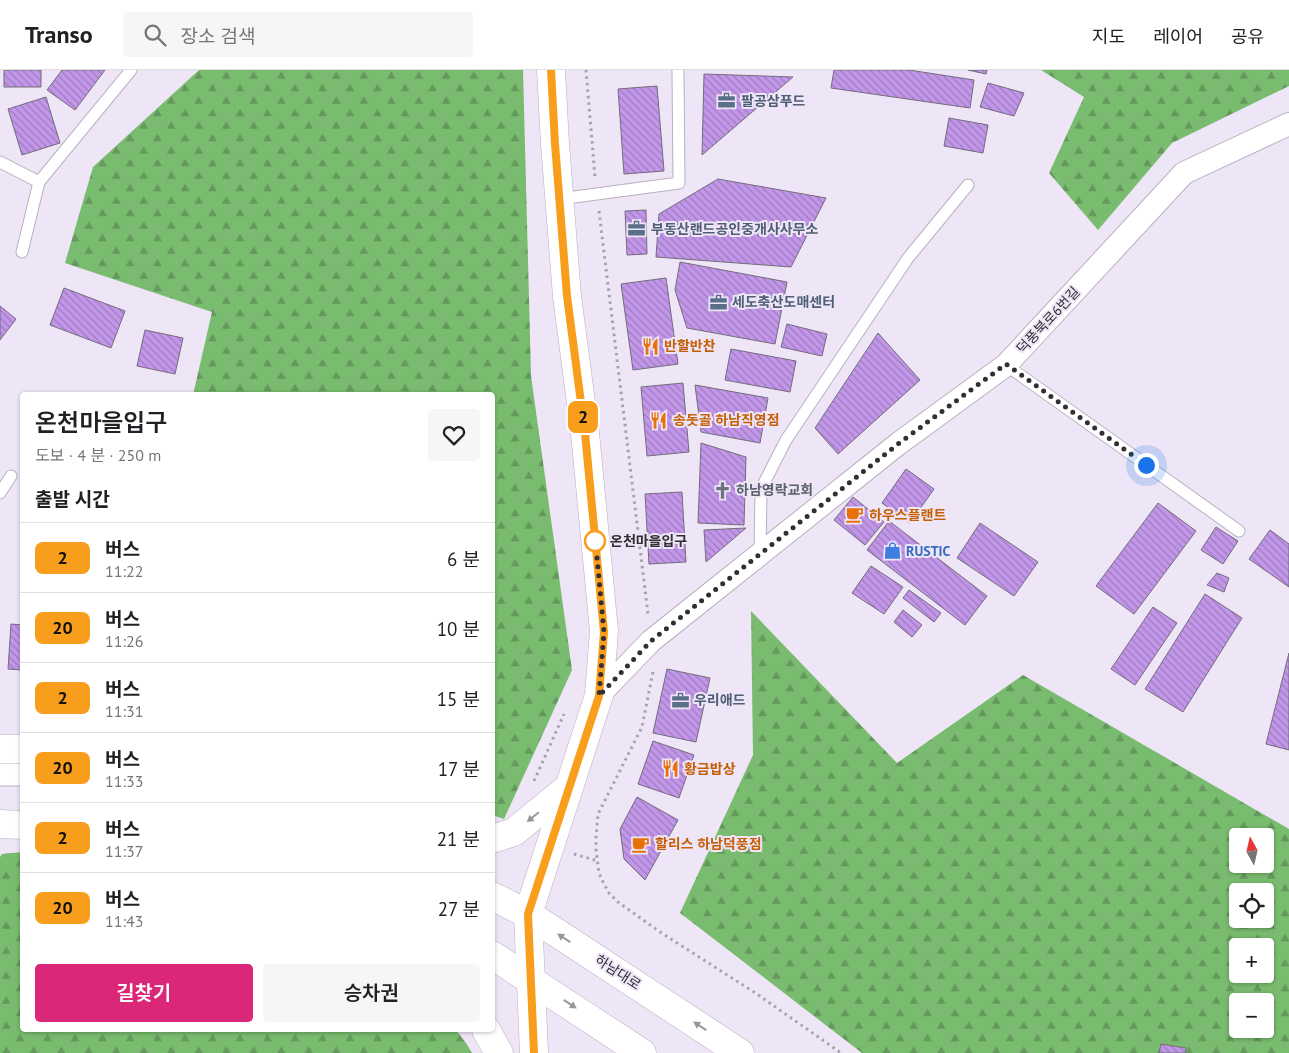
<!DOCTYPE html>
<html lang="ko">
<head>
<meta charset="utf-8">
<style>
	:root { --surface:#fff; --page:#f6f6f6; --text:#202124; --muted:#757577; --line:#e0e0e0; --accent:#db2777 }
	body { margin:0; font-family:"PT Sans","Noto Sans KR",sans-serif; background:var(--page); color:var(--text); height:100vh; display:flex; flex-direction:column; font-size:19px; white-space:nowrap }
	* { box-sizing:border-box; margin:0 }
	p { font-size:16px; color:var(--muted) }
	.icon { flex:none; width:28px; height:28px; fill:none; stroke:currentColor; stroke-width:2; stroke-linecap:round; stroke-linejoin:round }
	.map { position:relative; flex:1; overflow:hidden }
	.side { position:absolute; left:20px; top:322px; width:475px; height:640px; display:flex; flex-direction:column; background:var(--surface); border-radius:5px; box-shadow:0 1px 4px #0004 }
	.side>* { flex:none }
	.badge { padding:0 10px; border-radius:8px; font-size:18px; line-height:32px }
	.needle { width:32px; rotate:352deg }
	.fabs { position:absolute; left:1229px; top:758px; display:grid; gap:10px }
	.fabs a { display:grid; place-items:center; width:45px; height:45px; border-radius:5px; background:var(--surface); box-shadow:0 1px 4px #0004; font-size:25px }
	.you { position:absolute; width:25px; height:25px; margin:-12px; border:4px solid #fff; border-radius:50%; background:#1a73e8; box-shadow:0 0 0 8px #1a73e833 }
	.map>.badge { position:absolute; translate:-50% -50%; box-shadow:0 0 0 2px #fff }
	h2 { padding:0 15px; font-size:19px; line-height:45px }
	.round { display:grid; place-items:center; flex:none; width:52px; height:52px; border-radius:5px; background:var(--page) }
	.headline { display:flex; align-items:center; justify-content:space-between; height:85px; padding:0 15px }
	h1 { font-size:24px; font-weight:600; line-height:38px }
	.action { display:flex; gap:10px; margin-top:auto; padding:10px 15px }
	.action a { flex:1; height:58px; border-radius:5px; background:var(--accent); color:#fff; font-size:20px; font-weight:600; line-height:58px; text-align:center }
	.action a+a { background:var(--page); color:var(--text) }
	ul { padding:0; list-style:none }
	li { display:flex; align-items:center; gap:15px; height:70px; padding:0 15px; border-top:1px solid var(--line) }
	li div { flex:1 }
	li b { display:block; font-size:19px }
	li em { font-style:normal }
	li .badge { min-width:55px; font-weight:700; text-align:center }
	header { display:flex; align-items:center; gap:30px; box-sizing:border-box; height:70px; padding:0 25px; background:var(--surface); border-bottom:1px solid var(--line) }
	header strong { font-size:24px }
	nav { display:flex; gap:28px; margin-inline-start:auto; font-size:18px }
	.search { width:350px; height:45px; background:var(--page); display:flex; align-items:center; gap:12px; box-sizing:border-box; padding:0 18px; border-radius:5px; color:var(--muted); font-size:19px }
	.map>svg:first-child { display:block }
	.forest { fill:url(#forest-firs); fill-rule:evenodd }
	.building { fill:url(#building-back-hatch); stroke:#736c7b }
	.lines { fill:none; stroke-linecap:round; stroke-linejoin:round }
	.lane-casing { stroke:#b8b0c0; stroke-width:13 }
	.street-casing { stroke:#b8b0c0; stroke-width:24 }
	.secondary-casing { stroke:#b8b0c0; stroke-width:29 }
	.primary-casing { stroke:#b8b0c0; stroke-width:29 }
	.path { stroke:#a7a1ad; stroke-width:3; stroke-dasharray:2.5 4; stroke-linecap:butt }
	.lane { stroke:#fff; stroke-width:11 }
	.street { stroke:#fff; stroke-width:22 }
	.secondary { stroke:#fff; stroke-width:28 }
	.primary { stroke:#fff; stroke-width:28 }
	.oneway { fill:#98969a }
	.line-casing { stroke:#fff; stroke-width:11 }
	.line { stroke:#f99d1c; stroke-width:8 }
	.walk { stroke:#312e34; stroke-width:5; stroke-dasharray:0 9 }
	.stop-dot { fill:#fff; stroke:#f99d1c; stroke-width:2.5 }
	.labels { text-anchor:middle; stroke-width:4; stroke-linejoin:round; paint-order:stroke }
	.service-label { font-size:14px; font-weight:bold; fill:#4e5e75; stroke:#eee6f7; text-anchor:start }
	.street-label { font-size:14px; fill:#312e34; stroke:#eee6f7 }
	.food-label { font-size:14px; font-weight:bold; fill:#c56008; stroke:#eee6f7; text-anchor:start }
	.worship-label { font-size:14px; font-weight:bold; fill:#5b616d; stroke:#eee6f7; text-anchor:start }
	.stop-label { font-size:14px; font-weight:bold; fill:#312e34; stroke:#eee6f7; text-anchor:start }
	.shop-label { font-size:14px; font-weight:bold; fill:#366cbe; stroke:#eee6f7; text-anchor:start }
</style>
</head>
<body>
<header>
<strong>Transo</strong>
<div class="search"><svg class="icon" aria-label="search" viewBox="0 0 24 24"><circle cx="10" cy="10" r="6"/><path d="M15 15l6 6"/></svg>장소 검색</div>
<nav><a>지도</a><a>레이어</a><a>공유</a></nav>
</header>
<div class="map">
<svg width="1289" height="983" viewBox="0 0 1289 983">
	<defs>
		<pattern id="forest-firs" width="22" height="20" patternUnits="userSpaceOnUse" patternTransform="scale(1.25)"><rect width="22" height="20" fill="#79bb6f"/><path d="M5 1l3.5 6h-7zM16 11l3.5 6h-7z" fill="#64985c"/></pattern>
		<pattern id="building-back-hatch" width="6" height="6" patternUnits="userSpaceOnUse" patternTransform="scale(1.25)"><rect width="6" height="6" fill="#c296e9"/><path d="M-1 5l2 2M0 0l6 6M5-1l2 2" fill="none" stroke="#9e7bbe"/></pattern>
	</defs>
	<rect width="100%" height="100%" fill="#eee6f7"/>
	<path class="forest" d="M199 0H523L531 306 572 600 504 749 492 745V325H193L212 242 65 193 93 97Z
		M1041 0H1289V16L1172 73 1098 160 1049 103 1084 27Z
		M751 541 897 693 1023 605 1289 759V983H862L680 843 753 685ZM1238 766H1265V794H1238ZM1238 821H1265V849H1238ZM1238 876H1265V904H1238ZM1238 931H1265V959H1238Z
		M22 782V960H456L466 973 472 983H0V787L2 784Z"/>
	<path class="building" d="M4 0H41V17H4Z
		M62 0H105L75 40 47 20Z
		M834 0H909L974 10 970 38 831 18Z
		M968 0H987L986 4Z
		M704 4 793 7 702 85Z
		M988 13 1024 23 1014 46 980 37Z
		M657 16 664 101 624 104 618 19Z
		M46 27 60 73 22 85 8 39Z
		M949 48 988 55 983 83 944 76Z
		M718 109 826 128 791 197 656 187 659 144Z
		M646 140 647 184 627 185 625 141Z
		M680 192 787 212 775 274 687 258 675 220Z
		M666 208 678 294 633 300 621 214Z
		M64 218 125 241 111 278 50 255Z
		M0 236 16 249 0 270Z
		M787 254 827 264 822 286 781 277Z
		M145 260 183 268 175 304 137 296Z
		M878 263 920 310 838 384 815 358Z
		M731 279 796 291 790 322 725 310Z
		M683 313 689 382 647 386 641 317Z
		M695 315 768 328 760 373 701 362Z
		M701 373 746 387 744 455 698 453Z
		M906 399 934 419 910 453 882 433Z
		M682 422 686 492 649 494 645 424Z
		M853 427 884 452 865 475 834 450Z
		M1158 433 1196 461 1134 544 1096 516Z
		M889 451 987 526 965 555 867 480Z
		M980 453 1038 492 1014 526 957 488Z
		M1216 457 1238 471 1223 494 1201 480Z
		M746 458 706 492 704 460Z
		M1270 460 1289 474V517L1249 489Z
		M871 496 903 517 884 544 852 523Z
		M1217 503 1229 508 1224 522 1207 515Z
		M909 520 941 543 934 552 903 528Z
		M1205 524 1242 548 1183 642 1145 619Z
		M1153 537 1177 553 1135 615 1111 599Z
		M903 540 922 555 912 567 894 552Z
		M11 554 22 555V600L8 599Z
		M1289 583V680L1266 674Z
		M667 599 710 608 696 672 653 663Z
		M653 671 694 685 679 728 638 714Z
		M637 727 678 750 645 810 624 789 620 759Z
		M1161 974 1186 978 1185 983H1159Z"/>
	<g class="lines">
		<defs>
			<path id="lane" d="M0 92 39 112 131 0
				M559 129 679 113 678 0
				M22 182 39 112
				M1006 295 1239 461
				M0 423 11 406
				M760 483 761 419 786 370 908 188 968 115
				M0 699H22
				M0 710H22"/>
			<path id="street" d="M599 625 651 571 898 374 1006 295 1184 103 1289 54"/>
			<path id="secondary" d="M486 960 499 983
				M534 983 528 844 599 625 604 561 585 363 567 226 555 74 551 0"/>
			<path id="primary" d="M0 679H22
				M0 754 22 755
				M492 769 514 762 569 717
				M492 826 528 844 740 983
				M492 885 642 983"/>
		</defs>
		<use href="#lane" class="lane-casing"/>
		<use href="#street" class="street-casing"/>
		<use href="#secondary" class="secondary-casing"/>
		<use href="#primary" class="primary-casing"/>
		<path class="path" d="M586 0 595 107
			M599 141 648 544
			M653 602 642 657 598 744 596 767V780L599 803 603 812 609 823 618 832 660 862 757 924 841 983
			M534 711 564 644
			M574 784 598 791"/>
		<use href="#lane" class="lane"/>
		<use href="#street" class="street"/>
		<use href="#secondary" class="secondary"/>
		<use href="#primary" class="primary"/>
	</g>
	<defs><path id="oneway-solid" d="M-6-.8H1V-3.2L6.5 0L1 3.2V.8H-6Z" transform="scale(1.25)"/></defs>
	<g class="oneway">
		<use href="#oneway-solid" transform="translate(533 747) rotate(141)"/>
		<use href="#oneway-solid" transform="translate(564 868) rotate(-147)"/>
		<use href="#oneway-solid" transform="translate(570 934) rotate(33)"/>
		<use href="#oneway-solid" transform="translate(700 956) rotate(-147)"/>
	</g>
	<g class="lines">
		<defs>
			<path id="line" d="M534 983 528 844 599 626 604 562 585 363 567 226 555 74 551 0"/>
		</defs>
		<use href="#line" class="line-casing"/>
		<use href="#line" class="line"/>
		<path class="walk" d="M595 471V466L604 562 599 626 651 571 898 374 1006 294 1146 395"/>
	</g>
	<defs>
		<symbol id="office-bare" viewBox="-9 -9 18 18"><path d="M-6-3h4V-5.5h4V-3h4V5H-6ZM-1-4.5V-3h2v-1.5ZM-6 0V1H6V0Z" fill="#5c6f8a" stroke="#eee6f7" stroke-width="2.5" paint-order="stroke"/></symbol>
		<symbol id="restaurant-bare" viewBox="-9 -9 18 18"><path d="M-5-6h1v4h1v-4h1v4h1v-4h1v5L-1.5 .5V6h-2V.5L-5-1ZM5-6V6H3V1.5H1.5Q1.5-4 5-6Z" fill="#e8710a" stroke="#eee6f7" stroke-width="2.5" paint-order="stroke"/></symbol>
		<symbol id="church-bare" viewBox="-9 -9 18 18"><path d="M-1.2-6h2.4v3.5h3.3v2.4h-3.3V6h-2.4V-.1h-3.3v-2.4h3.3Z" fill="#6b7280" stroke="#eee6f7" stroke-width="2.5" paint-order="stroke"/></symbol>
		<symbol id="cafe-bare" viewBox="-9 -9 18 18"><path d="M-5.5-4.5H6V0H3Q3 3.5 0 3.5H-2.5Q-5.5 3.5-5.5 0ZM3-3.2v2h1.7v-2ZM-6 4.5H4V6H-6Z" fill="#e8710a" stroke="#eee6f7" stroke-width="2.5" paint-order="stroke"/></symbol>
		<symbol id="shop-bare" viewBox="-9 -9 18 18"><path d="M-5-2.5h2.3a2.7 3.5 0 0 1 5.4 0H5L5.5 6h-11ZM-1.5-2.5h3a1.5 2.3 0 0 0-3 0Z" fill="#3f7fe0" stroke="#eee6f7" stroke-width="2.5" paint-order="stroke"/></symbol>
	</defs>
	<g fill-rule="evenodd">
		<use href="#office-bare" x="714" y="18" width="25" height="25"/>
		<use href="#office-bare" x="624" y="146" width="25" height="25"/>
		<use href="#office-bare" x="706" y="220" width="25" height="25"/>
		<use href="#restaurant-bare" x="638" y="264" width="25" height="25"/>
		<use href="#restaurant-bare" x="646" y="338" width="25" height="25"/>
		<use href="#church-bare" x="710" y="408" width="25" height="25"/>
		<use href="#cafe-bare" x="842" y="432" width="25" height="25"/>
		<use href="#shop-bare" x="880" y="468" width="25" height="25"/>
		<use href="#office-bare" x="668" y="618" width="25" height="25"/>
		<use href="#restaurant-bare" x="658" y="686" width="25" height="25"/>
		<use href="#cafe-bare" x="628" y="762" width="25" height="25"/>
	</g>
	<circle class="stop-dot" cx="595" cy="471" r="10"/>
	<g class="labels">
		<g class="service-label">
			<text x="741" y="36">팔공삼푸드</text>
			<text x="651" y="164">부동산랜드공인중개사사무소</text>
			<text x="732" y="237">세도축산도매센터</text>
			<text x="694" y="635">우리애드</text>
		</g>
		<g class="street-label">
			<text transform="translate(1048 250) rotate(-47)" y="5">덕풍북로6번길</text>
			<text transform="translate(618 902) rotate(33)" y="5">하남대로</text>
		</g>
		<g class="food-label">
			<text x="664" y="281">반할반찬</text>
			<text x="673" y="355">송돗골 하남직영점</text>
			<text x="869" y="450">하우스플랜트</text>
			<text x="684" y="704">황금밥상</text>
			<text x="655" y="779">할리스 하남덕풍점</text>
		</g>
		<g class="worship-label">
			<text x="736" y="425">하남영락교회</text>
		</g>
		<g class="stop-label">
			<text x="610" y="476">온천마을입구</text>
		</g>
		<g class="shop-label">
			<text x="906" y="486">RUSTIC</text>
		</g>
	</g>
</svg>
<div class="fabs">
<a><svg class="needle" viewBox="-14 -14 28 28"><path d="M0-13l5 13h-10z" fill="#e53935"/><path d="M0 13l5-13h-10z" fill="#757577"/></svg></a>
<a><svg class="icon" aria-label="locate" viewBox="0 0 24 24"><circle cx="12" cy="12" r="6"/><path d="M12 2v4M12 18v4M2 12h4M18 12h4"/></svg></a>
<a>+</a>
<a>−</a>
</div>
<div class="you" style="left:1146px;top:395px"></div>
<b class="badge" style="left:583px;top:347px;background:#f99d1c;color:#111">2</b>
<section class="side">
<div class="headline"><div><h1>온천마을입구</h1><p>도보 · 4 분 · 250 m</p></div><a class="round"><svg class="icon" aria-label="heart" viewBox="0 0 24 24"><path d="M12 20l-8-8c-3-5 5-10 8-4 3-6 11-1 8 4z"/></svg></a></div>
<h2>출발 시간</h2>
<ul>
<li><span class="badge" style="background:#f99d1c;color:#111">2</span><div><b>버스</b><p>11:22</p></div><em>6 분</em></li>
<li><span class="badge" style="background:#f99d1c;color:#111">20</span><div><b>버스</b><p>11:26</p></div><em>10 분</em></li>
<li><span class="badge" style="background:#f99d1c;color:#111">2</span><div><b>버스</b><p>11:31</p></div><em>15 분</em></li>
<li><span class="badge" style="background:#f99d1c;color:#111">20</span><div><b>버스</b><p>11:33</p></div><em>17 분</em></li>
<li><span class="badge" style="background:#f99d1c;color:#111">2</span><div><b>버스</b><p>11:37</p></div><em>21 분</em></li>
<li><span class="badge" style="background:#f99d1c;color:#111">20</span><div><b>버스</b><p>11:43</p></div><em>27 분</em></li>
</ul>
<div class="action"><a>길찾기</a><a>승차권</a></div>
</section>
</div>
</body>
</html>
